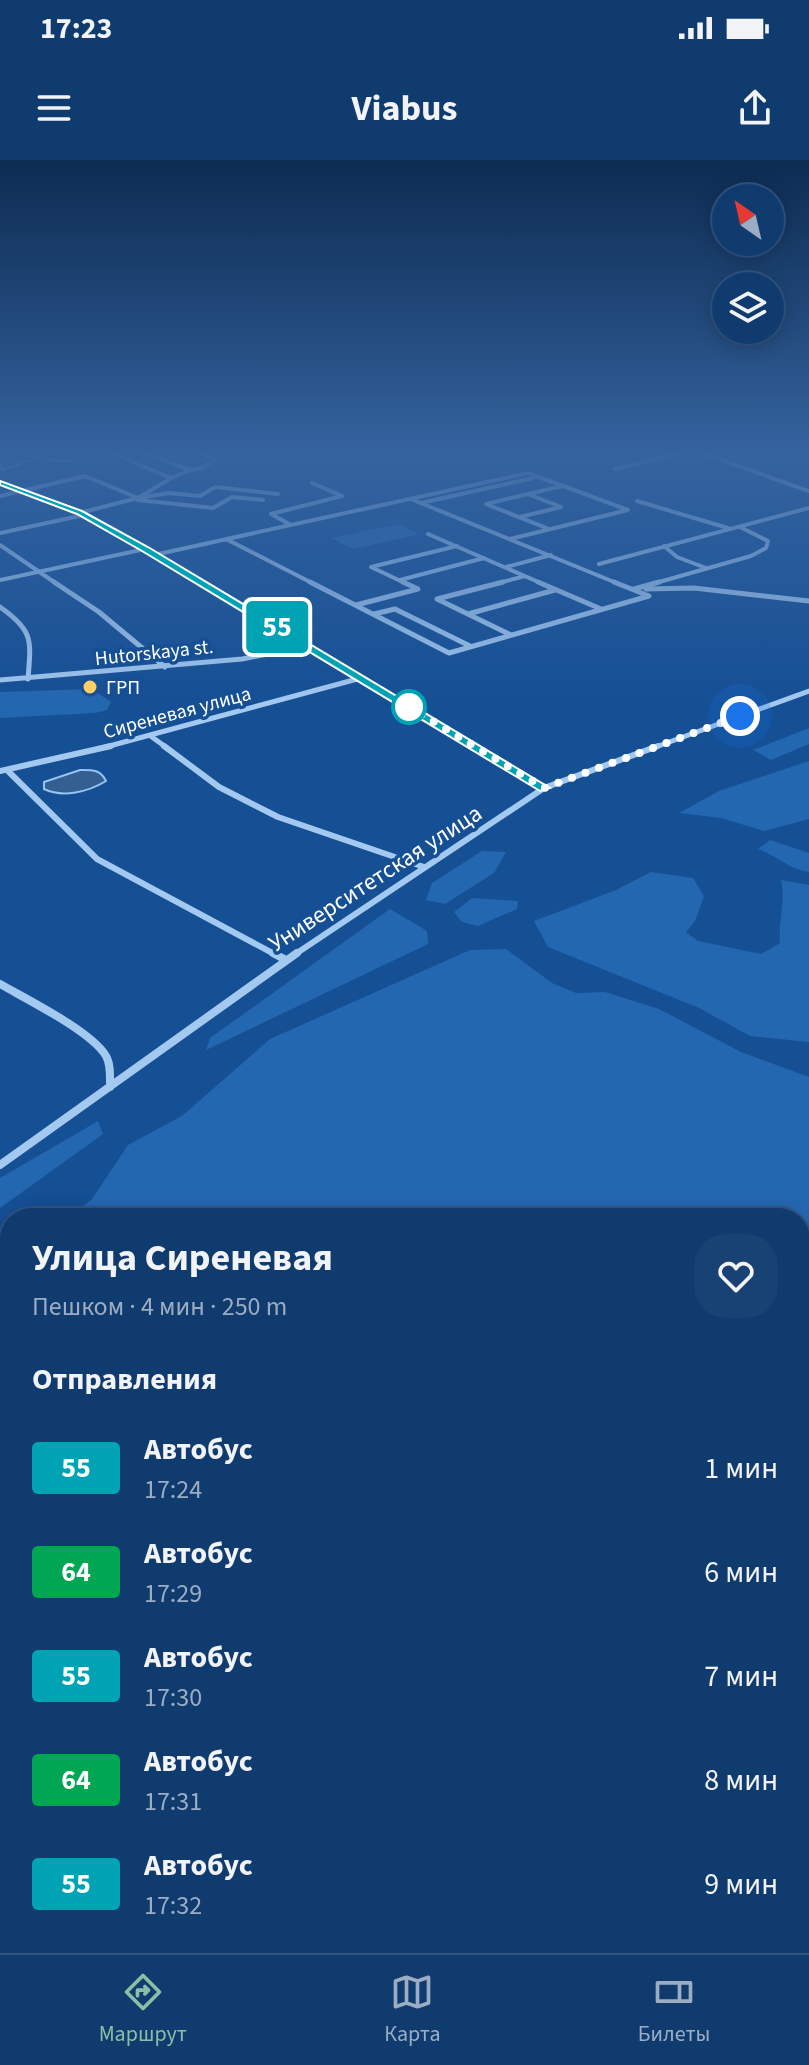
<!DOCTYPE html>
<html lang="ru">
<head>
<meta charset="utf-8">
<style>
	:root { --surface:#103b6f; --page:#194274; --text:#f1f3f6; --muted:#9cadc3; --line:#305582; --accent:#8abfa5 }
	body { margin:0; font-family:"Source Sans 3",sans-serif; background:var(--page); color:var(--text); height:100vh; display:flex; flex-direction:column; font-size:30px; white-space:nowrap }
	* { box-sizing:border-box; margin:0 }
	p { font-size:26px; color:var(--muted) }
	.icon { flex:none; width:44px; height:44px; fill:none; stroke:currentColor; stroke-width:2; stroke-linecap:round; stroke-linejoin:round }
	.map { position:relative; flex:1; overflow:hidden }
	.drawer { position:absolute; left:0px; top:1048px; width:810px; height:746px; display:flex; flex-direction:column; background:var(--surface); border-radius:32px 32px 0 0; box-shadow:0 4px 20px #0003,0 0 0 2px var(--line) }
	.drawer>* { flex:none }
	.badge { padding:0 16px; border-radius:6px; font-size:28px; line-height:52px }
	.needle { width:52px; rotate:326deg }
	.controls { position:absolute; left:712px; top:24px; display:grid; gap:16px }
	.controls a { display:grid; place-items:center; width:72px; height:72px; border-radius:50%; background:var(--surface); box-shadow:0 4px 20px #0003,0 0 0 2px var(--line); font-size:40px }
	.you { position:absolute; width:40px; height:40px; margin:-20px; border:6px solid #fff; border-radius:50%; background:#1a73e8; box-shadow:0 0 0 12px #1a73e833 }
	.map>.badge { position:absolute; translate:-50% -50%; box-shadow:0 0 0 4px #fff }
	h2 { padding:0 32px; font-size:30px; line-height:72px }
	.round { display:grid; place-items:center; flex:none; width:84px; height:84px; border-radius:32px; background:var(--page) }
	.headline { display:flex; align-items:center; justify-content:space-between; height:136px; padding:0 32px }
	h1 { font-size:38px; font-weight:700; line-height:60px }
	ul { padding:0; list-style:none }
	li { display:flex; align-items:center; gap:24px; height:104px; padding:0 32px }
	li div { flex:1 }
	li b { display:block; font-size:30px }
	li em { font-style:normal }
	li .badge { min-width:88px; font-weight:700; text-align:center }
	.status { display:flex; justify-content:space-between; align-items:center; height:56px; padding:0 40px; background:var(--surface); direction:ltr }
	.status svg { height:22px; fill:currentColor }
	header { display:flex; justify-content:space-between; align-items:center; height:104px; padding:0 32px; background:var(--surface); font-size:36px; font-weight:700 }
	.menu { display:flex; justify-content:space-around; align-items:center; height:112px; border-top:2px solid var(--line); background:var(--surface); font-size:22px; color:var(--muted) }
	.menu a { display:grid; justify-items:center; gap:4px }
	.menu .on { color:var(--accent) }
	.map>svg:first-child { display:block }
	.green { fill:#2467b1 }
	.water { fill:#345f91; stroke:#96c4f4; stroke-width:2 }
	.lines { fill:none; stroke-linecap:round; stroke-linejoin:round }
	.minor-far3 { stroke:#a4c9f1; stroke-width:4 }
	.minor-far2 { stroke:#a4c9f1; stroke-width:5 }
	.minor-far1 { stroke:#a4c9f1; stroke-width:6 }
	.minor { stroke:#a4c9f1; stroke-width:8 }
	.tertiary { fill:#a4c9f1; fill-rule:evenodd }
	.line { fill:#00a3b4; stroke:#fff; stroke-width:2 }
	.walk { stroke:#fff; stroke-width:8; stroke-dasharray:0 14.4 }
	.poi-dot { fill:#ffcf65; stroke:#154f94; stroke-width:3 }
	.stop-dot { fill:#fff; stroke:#00a3b4; stroke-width:4 }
	.labels { text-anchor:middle; stroke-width:7; stroke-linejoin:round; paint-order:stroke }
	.far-street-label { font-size:20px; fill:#fff; stroke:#154f94 }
	.far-poi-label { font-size:20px; fill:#fff; stroke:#154f94; text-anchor:start }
	.street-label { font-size:24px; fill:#fff; stroke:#154f94 }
</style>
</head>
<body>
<div class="status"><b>17:23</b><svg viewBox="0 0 49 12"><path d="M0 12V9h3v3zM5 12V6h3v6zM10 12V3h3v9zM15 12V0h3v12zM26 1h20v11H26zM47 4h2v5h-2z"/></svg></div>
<header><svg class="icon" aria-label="menu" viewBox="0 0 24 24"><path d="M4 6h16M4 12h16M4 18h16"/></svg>Viabus<svg class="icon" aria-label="share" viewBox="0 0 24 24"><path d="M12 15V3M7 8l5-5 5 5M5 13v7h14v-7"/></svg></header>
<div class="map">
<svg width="809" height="1793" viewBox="0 0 809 1793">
	<rect width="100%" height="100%" fill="#154f94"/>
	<path class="green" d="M398 364 419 374 353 389 332 378Z
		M92 529 111 542 107 550 95 553 0 558V532Z
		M809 568V584L771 600 753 590Z
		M809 601V659L764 671 721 658 679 653 719 631Z
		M770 680 809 693V712C790 710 776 695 758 689Z
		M482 691 506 692 494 713 445 744 426 740 432 723Z
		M651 712 693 718 704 736 695 761 686 772 698 781 761 794 780 783C778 761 786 742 781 720L809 725V882L750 876 699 848 548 787 534 761 616 730Z
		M472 738 518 741 517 749 478 766 462 762 454 752Z
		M390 749 427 771 428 784 206 890 210 878Z
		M506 789 552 823 576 833 605 832 659 849 741 892 809 917V1793H720L732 1784H800V1058H69L92 1039 128 985 182 956 270 879 470 790Z
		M98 961 103 974 0 1048V1018Z
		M10 1106V1784H696L705 1793H0V1113Z"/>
	<path class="water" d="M0 292H93C77 301 56 306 45 295L3 310 0 309Z
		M80 610C92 610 100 609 106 621 88 632 63 638 44 629V622Z"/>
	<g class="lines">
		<path class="minor-far3" d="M141 292 190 310 171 318
			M705 294 809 331
			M615 309 681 293 707 294
			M190 310 202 308 216 299 196 292
			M0 336 85 316 138 338 169 333 200 336 215 327 278 334
			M411 339 619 424
			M138 340 213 348 232 337 263 340
			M637 341 728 368
			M421 343 533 318
			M79 353 138 338 171 318 114 294
			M520 357 561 347 528 334
			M291 365 271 354 342 336 312 323
			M549 369 486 344 562 326
			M0 373 84 355
			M428 374 543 424
			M228 380 314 424
			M0 385 57 424
			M664 386 677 397 706 408
			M154 395 528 313 628 350 510 379
			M599 404 809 348
			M506 407 551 395
			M0 420 145 389
			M400 420 484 398
			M407 424 371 407 457 386
			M495 424 525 416
			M652 424 751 396 766 388 768 381 740 367"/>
		<path class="minor-far2" d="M54 422 99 452 165 507
			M310 422 449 493 649 436 614 422
			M503 422 437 439 511 475
			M538 422 601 449
			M634 429 659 422
			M646 429 694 428 809 441
			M356 445 418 429 403 422
			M0 447C34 471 31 480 28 519
			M374 454 395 449 470 486
			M468 454 555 430
			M0 520 242 499 309 486
			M152 577 167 588
			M102 588 361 518
			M653 588 809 531"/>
		<path class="minor-far1" d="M164 586 219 627 278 657 424 707
			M0 611 111 586
			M8 611 97 699 276 795
			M294 795 544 628 658 586"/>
		<path class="minor" d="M273 793 286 800
			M0 824C26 839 91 871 106 896 111 905 110 917 110 927
			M0 1005 297 793"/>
		<path class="tertiary" d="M0 322 82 351 148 387 549 628 544 631 540 630 142 391 76 355 0 326Z"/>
	</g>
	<linearGradient id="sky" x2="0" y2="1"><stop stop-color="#0c2b51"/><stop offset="0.54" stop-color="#35639f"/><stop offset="1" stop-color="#35639f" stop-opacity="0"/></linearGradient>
	<rect width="809" height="543" fill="url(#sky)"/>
	<path class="line" d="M0 321 82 351 148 387 550 628 540 631 142 391 77 354 0 325Z"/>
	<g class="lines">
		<path class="walk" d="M409 547 544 628 740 556"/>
	</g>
	<circle class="poi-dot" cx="90" cy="527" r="8"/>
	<circle class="stop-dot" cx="409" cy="547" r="16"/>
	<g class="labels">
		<g class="far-street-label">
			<text transform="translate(154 492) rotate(-6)" y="7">Hutorskaya st.</text>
			<text transform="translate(177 552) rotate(-15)" y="7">Сиреневая улица</text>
		</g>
		<g class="far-poi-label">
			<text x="106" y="534">ГРП</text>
		</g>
		<g class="street-label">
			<text transform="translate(375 718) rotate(-33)" y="8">Университетская улица</text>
		</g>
	</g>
</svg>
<div class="controls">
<a><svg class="needle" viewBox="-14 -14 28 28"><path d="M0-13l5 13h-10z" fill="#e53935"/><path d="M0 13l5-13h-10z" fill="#9cadc3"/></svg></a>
<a><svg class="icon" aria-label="layers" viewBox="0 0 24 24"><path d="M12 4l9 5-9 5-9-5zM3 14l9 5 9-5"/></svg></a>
</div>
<div class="you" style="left:740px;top:556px"></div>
<b class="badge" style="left:277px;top:467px;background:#00a3b4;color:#fff">55</b>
<section class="drawer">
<div class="headline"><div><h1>Улица Сиреневая</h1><p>Пешком · 4 мин · 250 m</p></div><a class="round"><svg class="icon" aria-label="heart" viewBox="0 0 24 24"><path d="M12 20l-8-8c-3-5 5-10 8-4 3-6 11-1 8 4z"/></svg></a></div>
<h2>Отправления</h2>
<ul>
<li><span class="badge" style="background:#00a3b4;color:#fff">55</span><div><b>Автобус</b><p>17:24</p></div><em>1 мин</em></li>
<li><span class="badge" style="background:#00a651;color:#fff">64</span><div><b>Автобус</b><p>17:29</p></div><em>6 мин</em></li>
<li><span class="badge" style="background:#00a3b4;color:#fff">55</span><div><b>Автобус</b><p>17:30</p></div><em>7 мин</em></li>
<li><span class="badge" style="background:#00a651;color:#fff">64</span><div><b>Автобус</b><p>17:31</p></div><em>8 мин</em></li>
<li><span class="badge" style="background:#00a3b4;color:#fff">55</span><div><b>Автобус</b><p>17:32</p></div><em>9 мин</em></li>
</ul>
</section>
</div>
<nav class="menu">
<a class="on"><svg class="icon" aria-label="directions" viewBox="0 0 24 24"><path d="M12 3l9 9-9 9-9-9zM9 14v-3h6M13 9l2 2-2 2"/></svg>Маршрут</a>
<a><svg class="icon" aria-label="map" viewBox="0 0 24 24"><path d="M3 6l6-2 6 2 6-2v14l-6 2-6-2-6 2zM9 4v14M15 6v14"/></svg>Карта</a>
<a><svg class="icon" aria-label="tickets" viewBox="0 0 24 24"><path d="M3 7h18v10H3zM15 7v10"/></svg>Билеты</a>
</nav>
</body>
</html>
